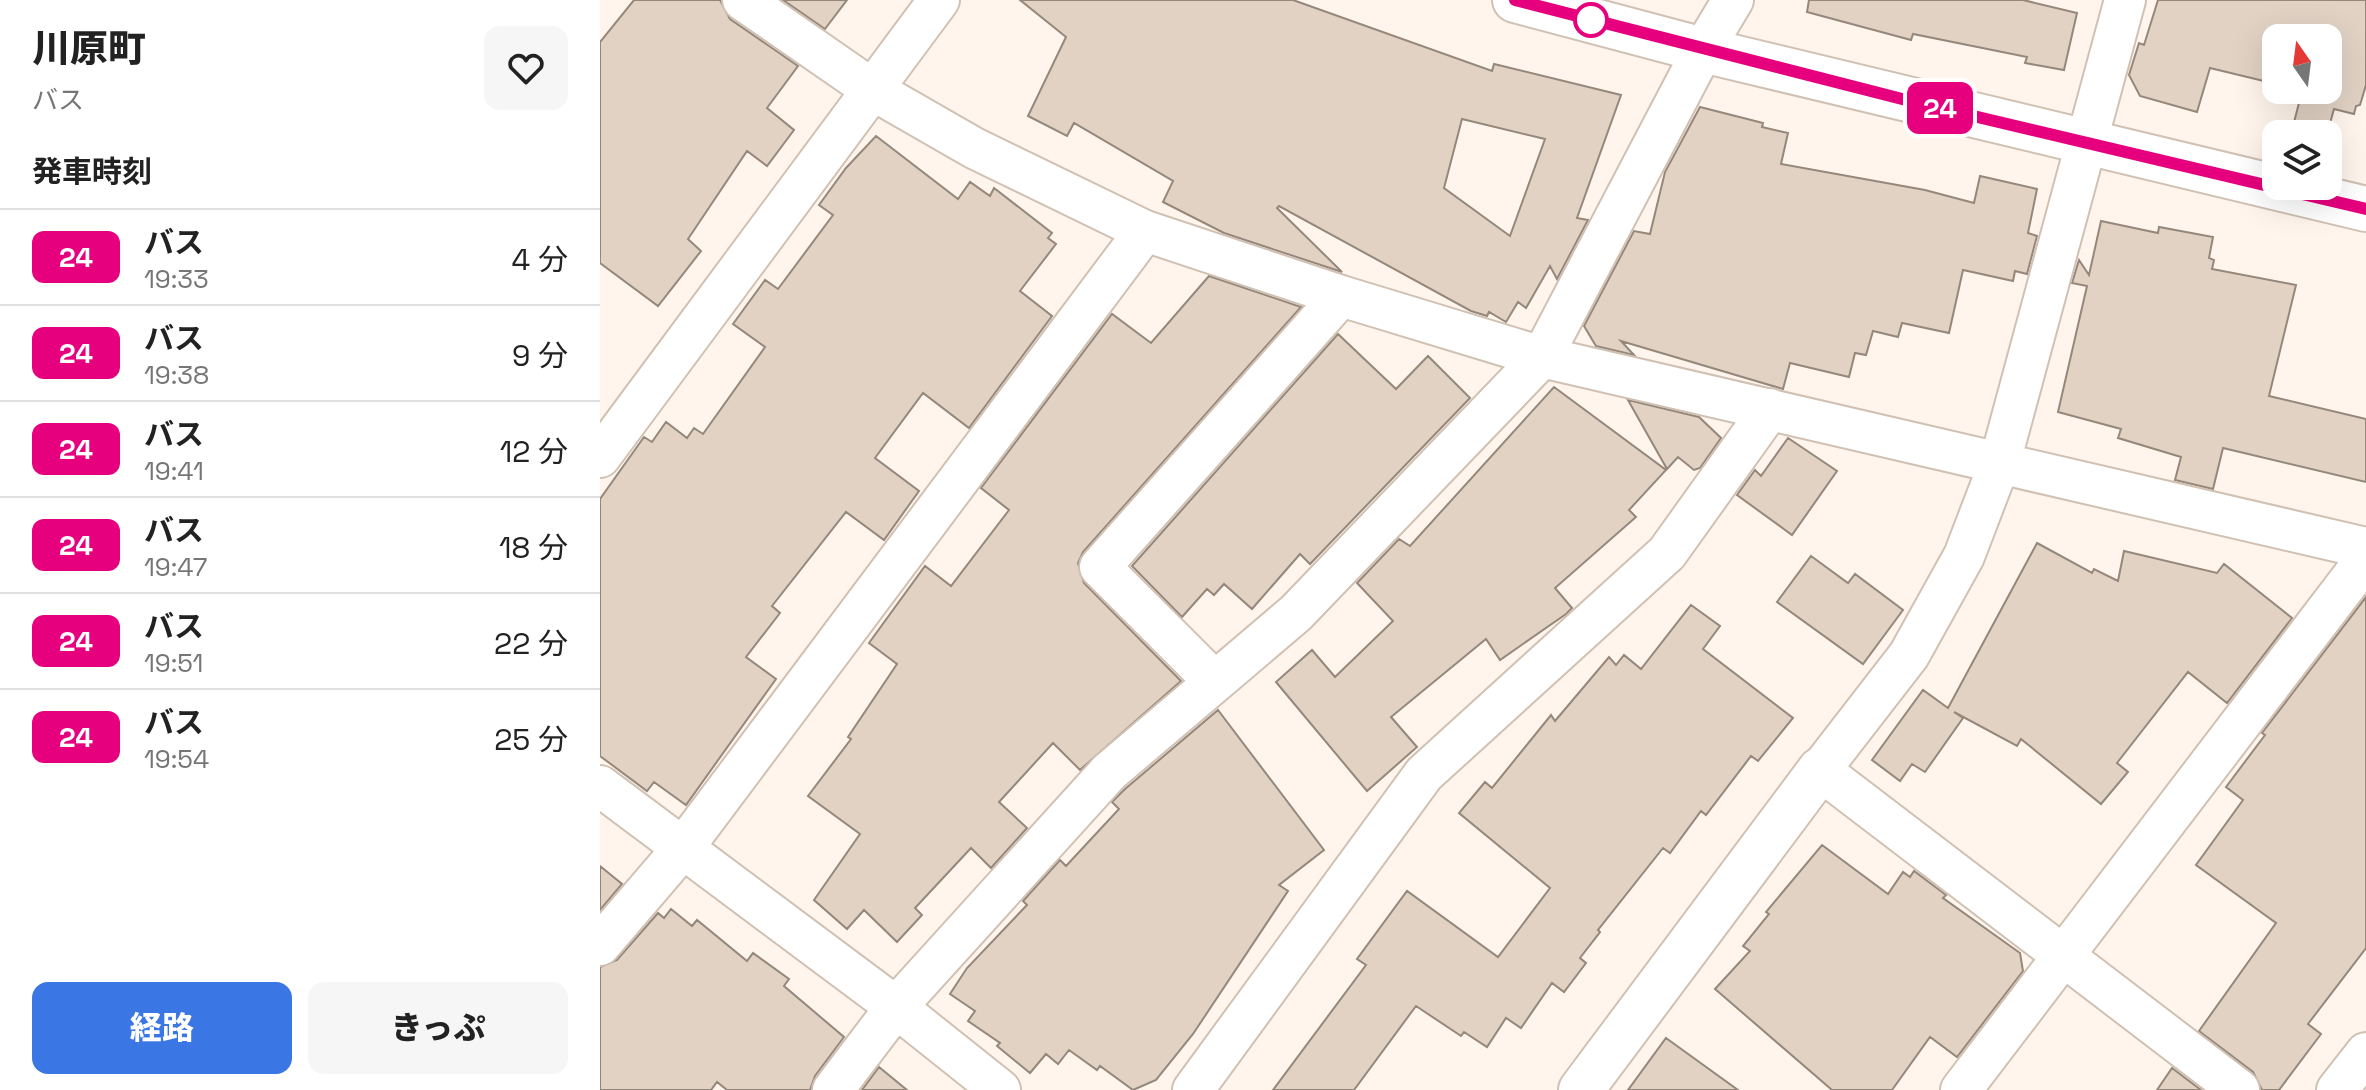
<!DOCTYPE html>
<html lang="ja">
<head>
<meta charset="utf-8">
<style>
	:root { --surface:#fff; --page:#f6f6f6; --text:#222; --muted:#767676; --line:#e0e0e0; --accent:#3b76e5 }
	body { margin:0; font-family:"Space Grotesk","Noto Sans JP",sans-serif; background:var(--page); color:var(--text); height:100vh; display:flex; flex-direction:column; font-size:30px; white-space:nowrap }
	* { box-sizing:border-box; margin:0 }
	p { font-size:26px; color:var(--muted) }
	.icon { flex:none; width:44px; height:44px; fill:none; stroke:currentColor; stroke-width:2; stroke-linecap:round; stroke-linejoin:round }
	.map { position:relative; flex:1; overflow:hidden }
	.sheet { display:flex; flex-direction:column; background:var(--surface); width:600px }
	.sheet>* { flex:none }
	.badge { padding:0 16px; border-radius:12px; font-size:28px; line-height:52px }
	.needle { width:52px; rotate:346deg }
	.controls { position:absolute; left:1662px; top:24px; display:grid; gap:16px }
	.controls a { display:grid; place-items:center; width:80px; height:80px; border-radius:16px; background:var(--surface); box-shadow:0 8px 32px #0002; font-size:40px }
	.map>.badge { position:absolute; translate:-50% -50%; box-shadow:0 0 0 4px #fff }
	h2 { padding:0 32px; font-size:30px; line-height:72px }
	.round { display:grid; place-items:center; flex:none; width:84px; height:84px; border-radius:16px; background:var(--page) }
	.summary { display:flex; align-items:center; justify-content:space-between; height:136px; padding:0 32px }
	h1 { font-size:38px; font-weight:800; line-height:60px }
	.cta { display:flex; gap:16px; margin-top:auto; padding:16px 32px }
	.cta a { flex:1; height:92px; border-radius:16px; background:var(--accent); color:#fff; font-size:32px; font-weight:800; line-height:92px; text-align:center }
	.cta a+a { background:var(--page); color:var(--text) }
	ul { padding:0; list-style:none }
	li { display:flex; align-items:center; gap:24px; height:96px; padding:0 32px; border-top:2px solid var(--line) }
	li div { flex:1 }
	li b { display:block; font-size:30px }
	li em { font-style:normal }
	li .badge { min-width:88px; font-weight:700; text-align:center }
	main { display:flex; flex:1; min-height:0 }
	.map>svg:first-child { display:block }
	.building { fill:#e1d2c4; stroke:#95877a; stroke-width:2; fill-rule:evenodd }
	.lines { fill:none; stroke-linecap:round; stroke-linejoin:round }
	.minor-casing { stroke:#d0c1b3; stroke-width:44 }
	.tertiary-casing { stroke:#d0c1b3; stroke-width:48 }
	.minor { stroke:#fff; stroke-width:40 }
	.tertiary { stroke:#fff; stroke-width:44 }
	.line-casing { stroke:#fff; stroke-width:18 }
	.line { stroke:#e6007e; stroke-width:12 }
	.stop-dot { fill:#fff; stroke:#e6007e; stroke-width:4 }
</style>
</head>
<body>
<main>
<section class="sheet">
<div class="summary"><div><h1>川原町</h1><p>バス</p></div><a class="round"><svg class="icon" aria-label="heart" viewBox="0 0 24 24"><path d="M12 20l-8-8c-3-5 5-10 8-4 3-6 11-1 8 4z"/></svg></a></div>
<h2>発車時刻</h2>
<ul>
<li><span class="badge" style="background:#e6007e;color:#fff">24</span><div><b>バス</b><p>19:33</p></div><em>4 分</em></li>
<li><span class="badge" style="background:#e6007e;color:#fff">24</span><div><b>バス</b><p>19:38</p></div><em>9 分</em></li>
<li><span class="badge" style="background:#e6007e;color:#fff">24</span><div><b>バス</b><p>19:41</p></div><em>12 分</em></li>
<li><span class="badge" style="background:#e6007e;color:#fff">24</span><div><b>バス</b><p>19:47</p></div><em>18 分</em></li>
<li><span class="badge" style="background:#e6007e;color:#fff">24</span><div><b>バス</b><p>19:51</p></div><em>22 分</em></li>
<li><span class="badge" style="background:#e6007e;color:#fff">24</span><div><b>バス</b><p>19:54</p></div><em>25 分</em></li>
</ul>
<div class="cta"><a>経路</a><a>きっぷ</a></div>
</section>
<div class="map">
<svg width="1766" height="1090" viewBox="0 0 1766 1090">
	<rect width="100%" height="100%" fill="#fff5ec"/>
	<path class="building" d="M34 0H120L130 19 198 66 167 108 194 130 167 166 147 151 88 239 101 251 58 306 0 263V42Z
		M183 0H247L225 29Z
		M420 0H693L892 71 894 64 1021 95 977 218 988 220 957 279 950 266 926 308 918 302 906 322 889 312 887 316 871 311 679 206 677 208 742 272 624 233 563 202 573 181 474 123 467 136 428 116 466 37ZM862 119 945 139 910 236 844 188Z
		M1209 0H1423L1477 13 1464 70 1425 63 1427 57 1313 34 1311 40 1207 12Z
		M1558 0H1766V85L1760 105 1756 106 1754 114 1734 109 1727 134H1691L1700 99 1692 97 1694 90H1728V38H1676V84L1610 68 1597 112 1540 96 1529 75 1539 43 1544 45Z
		M1100 107 1163 123 1162 127 1188 133 1181 164 1325 190 1374 203 1380 176 1437 189 1428 233 1437 236 1427 274 1415 271 1413 281 1363 270 1349 333 1302 323 1298 337 1273 331 1266 355 1255 353 1249 377 1190 363 1183 389 1021 341 1034 355 996 346 984 326 1034 231 1050 234 1065 172Z
		M276 136 358 199 370 182 390 196 394 188 452 233 448 238 456 244 420 291 452 316 369 428 323 393 275 458 319 491 284 540 246 512 172 606 180 613 146 657 176 679 86 805 54 782 47 791 0 756V499L44 437 52 442 66 422 87 438 94 428 103 434 165 347 133 324 165 280 178 289 233 215 219 205 246 168Z
		M1501 221 1558 233 1559 227 1613 237 1609 258 1614 260 1612 269 1696 285 1669 396 1766 419V482L1623 448 1613 489 1575 480 1581 457 1518 438 1521 429 1458 412 1487 286 1472 283 1479 260 1489 275Z
		M609 276 701 307 483 552 478 563 484 583 581 681 480 770 453 743 399 802 427 828 391 868 371 848 315 908 322 915 297 942 264 910 247 929 214 900 260 834 208 796 251 739 248 737 297 664 269 643 325 566 351 586 409 510 381 488 512 314 551 343Z
		M738 334 796 389 828 356 870 398 710 564 700 554 652 609 624 584 614 595 607 589 582 617 532 566Z
		M954 387 1066 470 1029 510 1036 517 955 588 972 608 966 614 900 660 886 639 791 717 817 747 767 791 676 682 712 650 735 677 793 621 757 583 799 539 810 546Z
		M1028 400 1099 417 1121 438 1100 468 1094 470 1078 457 1067 469Z
		M1188 438 1237 471 1192 535 1137 495 1155 470 1161 476Z
		M1437 543 1492 573 1494 569 1518 581 1524 551 1617 573 1624 564 1692 618 1627 703 1588 672 1517 763 1528 772 1501 804 1421 739 1417 746 1354 712 1363 718 1325 772 1312 764 1300 781 1272 760 1323 690 1348 708Z
		M1211 556 1248 583 1255 574 1303 610 1263 664 1177 602Z
		M1766 597V948L1708 1024 1721 1034 1679 1090H1662L1653 1072 1599 1031 1676 923 1596 865 1643 800 1626 787 1665 735 1662 733Z
		M1091 605 1120 626 1103 649 1193 718 1158 761 1151 756 1106 815 1101 811 1070 853 1063 848 998 930 1000 932 980 958 986 963 964 992 952 983 921 1028 906 1018 887 1047 864 1032 861 1036 816 1006 754 1090H673L766 965 757 959 807 891 898 957 950 888 859 813 885 782 892 788 951 715 955 721 1009 657 1016 665 1024 655 1041 669Z
		M618 710 724 850 679 885 688 891 593 1034 556 1080 533 1090 500 1066 497 1070 469 1050 458 1064 446 1054 430 1073 397 1046 400 1043 368 1021 375 1011 350 994 367 968 427 905 423 901 460 860 466 866 519 809 512 802 525 789Z
		M1222 845 1288 894 1303 872 1310 877 1314 871 1346 895 1343 898 1420 953 1423 971 1357 1057 1330 1037 1292 1090H1232L1115 989 1150 951 1143 946 1169 914 1166 912Z
		M0 866 22 884 0 910Z
		M71 909 92 926 97 920 147 961 153 953 189 979 184 986 244 1037 215 1076 210 1090H127L117 1082 111 1090H0V967L17 960 58 913 64 918Z
		M1066 1038 1138 1090H1028Z
		M279 1067 307 1090H262Z
		M1572 1068 1601 1090H1557Z"/>
	<g class="lines">
		<defs>
			<path id="minor" d="M143 0 273 90 374 148 545 231 741 296 942 357 1766 548
				M1525 0 1400 462 1364 556 1309 655 1220 770 1639 1090
				M0 457 339 0
				M614 681 500 567 741 296
				M0 786 296 1007 400 1090
				M0 945 83 848 545 231
				M233 1090 296 1007 509 772 696 613 942 357 1103 50 1133 0
				M593 1090 824 774 1067 553 1170 409
				M1361 1090 1766 559
				M1737 1090 1766 1053"/>
			<path id="tertiary" d="M915 0 1103 50 1766 209
				M981 1090 1220 770"/>
		</defs>
		<use href="#minor" class="minor-casing"/>
		<use href="#tertiary" class="tertiary-casing"/>
		<use href="#minor" class="minor"/>
		<use href="#tertiary" class="tertiary"/>
	</g>
	<g class="lines">
		<defs>
			<path id="line" d="M915 0 1310 101 1766 209"/>
		</defs>
		<use href="#line" class="line-casing"/>
		<use href="#line" class="line"/>
	</g>
	<circle class="stop-dot" cx="991" cy="20" r="16"/>
</svg>
<div class="controls">
<a><svg class="needle" viewBox="-14 -14 28 28"><path d="M0-13l5 13h-10z" fill="#e53935"/><path d="M0 13l5-13h-10z" fill="#767676"/></svg></a>
<a><svg class="icon" aria-label="layers" viewBox="0 0 24 24"><path d="M12 4l9 5-9 5-9-5zM3 14l9 5 9-5"/></svg></a>
</div>
<b class="badge" style="left:1340px;top:108px;background:#e6007e;color:#fff">24</b>
</div>
</main>
</body>
</html>
